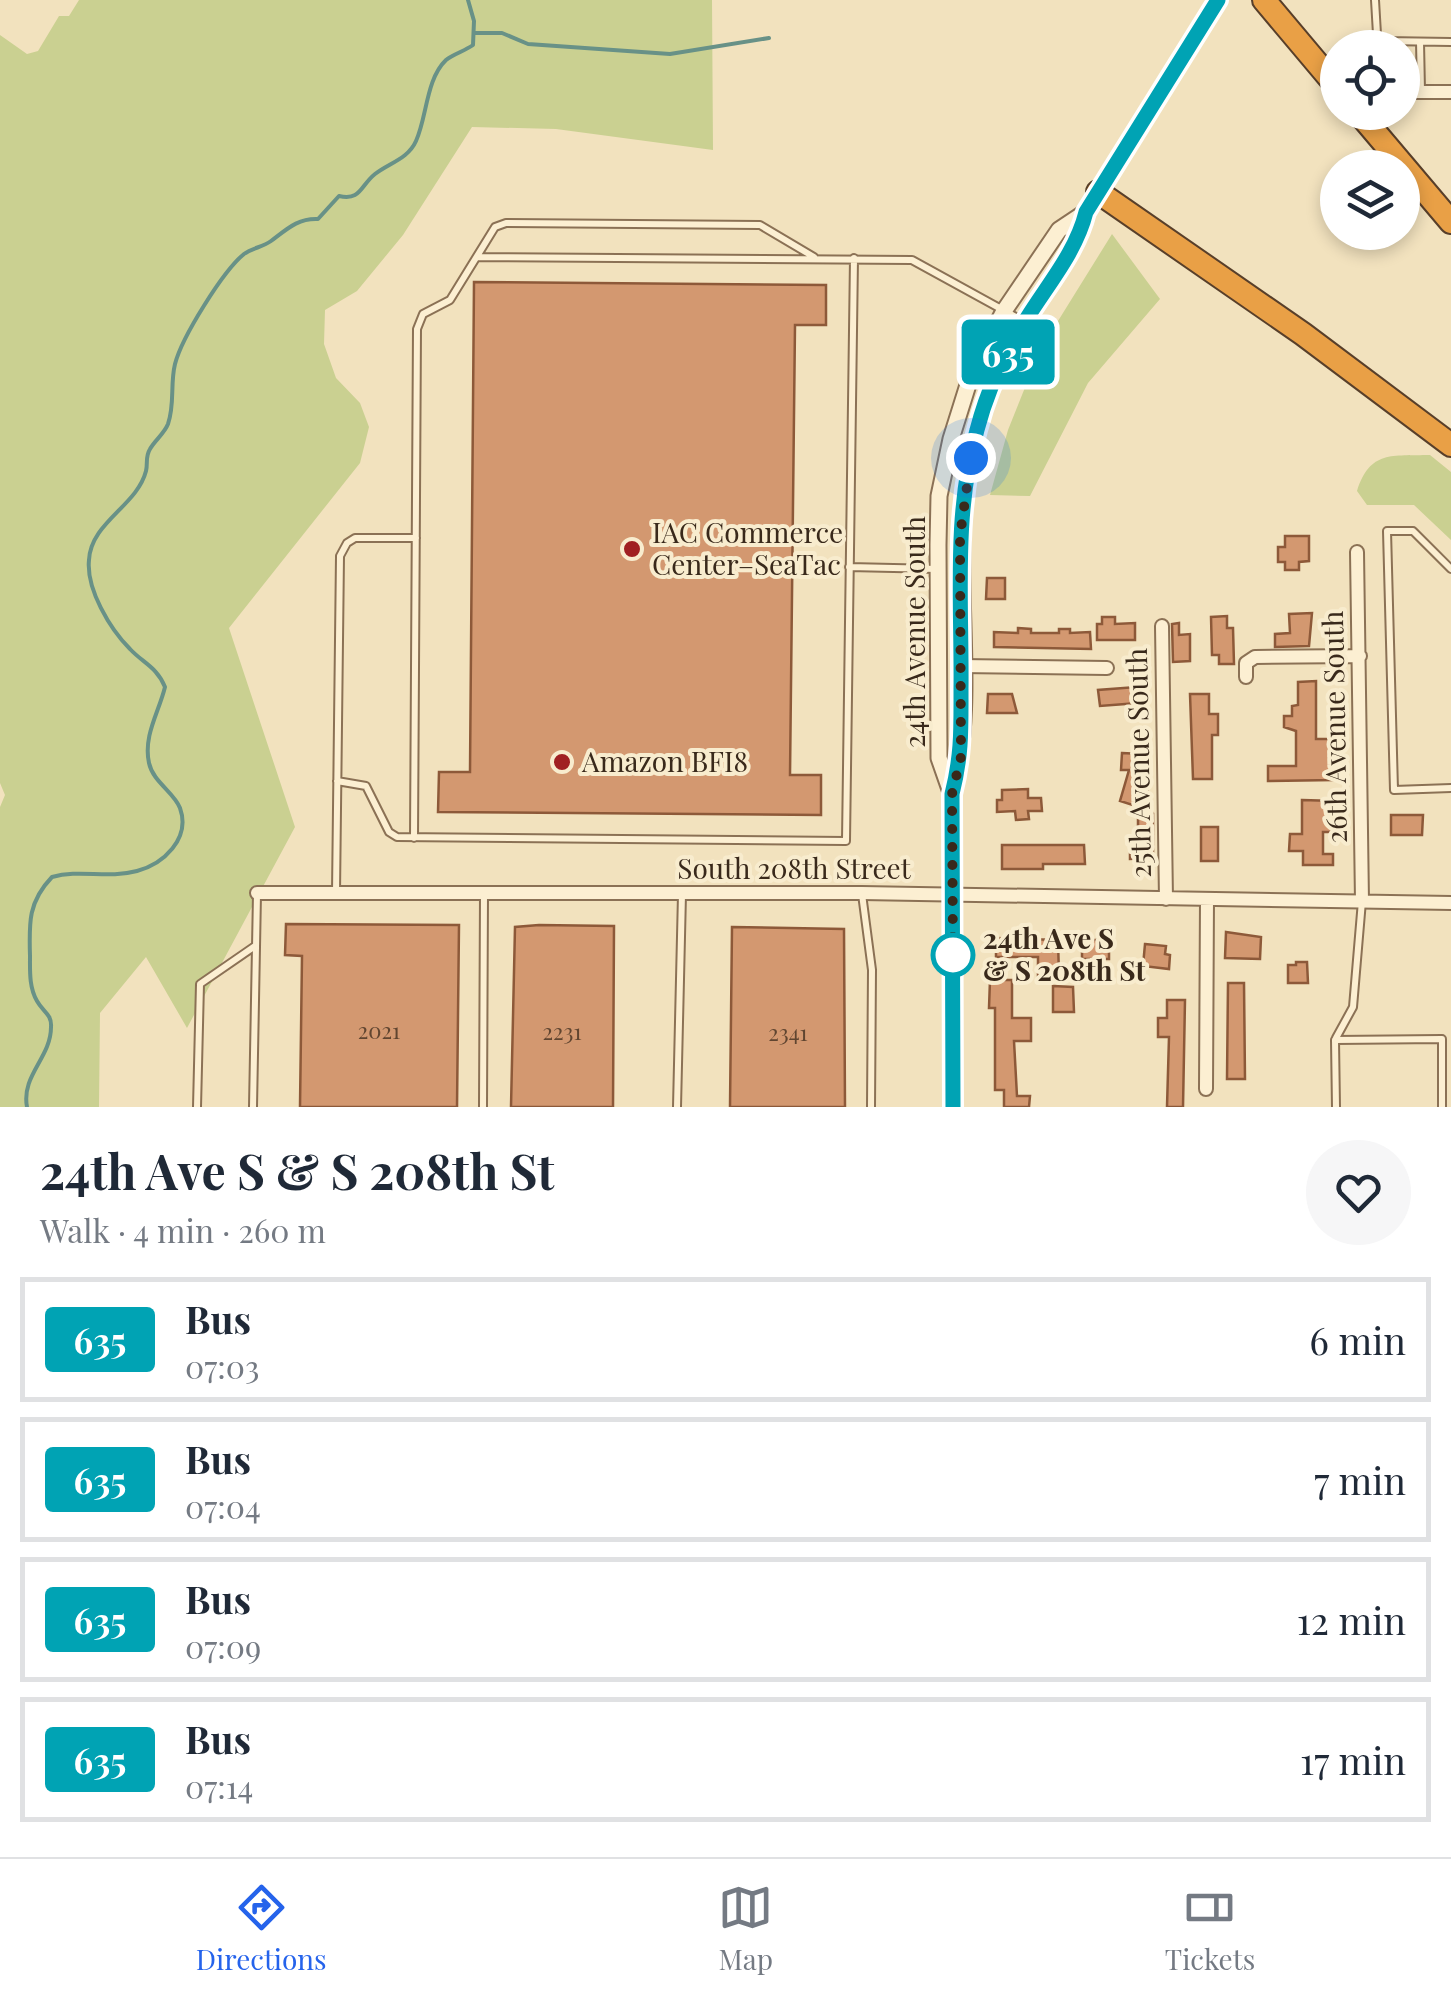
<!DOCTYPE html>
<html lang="en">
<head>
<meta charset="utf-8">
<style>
	:root { --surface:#fff; --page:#f6f6f7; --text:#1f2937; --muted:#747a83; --line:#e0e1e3; --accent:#2563eb }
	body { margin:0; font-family:"Playfair Display",serif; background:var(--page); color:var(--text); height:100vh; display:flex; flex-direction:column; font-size:38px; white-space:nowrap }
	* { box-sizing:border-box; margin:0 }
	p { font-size:32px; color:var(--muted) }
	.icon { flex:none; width:55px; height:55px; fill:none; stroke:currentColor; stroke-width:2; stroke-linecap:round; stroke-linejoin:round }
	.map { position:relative; height:1107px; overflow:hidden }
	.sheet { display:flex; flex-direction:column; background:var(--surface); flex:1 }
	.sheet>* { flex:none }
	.badge { padding:0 20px; border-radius:8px; font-size:35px; line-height:65px }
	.tools { position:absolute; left:1320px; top:30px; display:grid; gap:20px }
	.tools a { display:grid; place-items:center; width:100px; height:100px; border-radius:50%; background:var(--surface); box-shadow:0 5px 15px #0003; font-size:50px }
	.you { position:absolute; width:50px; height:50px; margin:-25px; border:8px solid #fff; border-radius:50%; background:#1a73e8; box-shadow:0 0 0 15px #1a73e833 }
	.map>.badge { position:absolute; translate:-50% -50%; box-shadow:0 0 0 5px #fff }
	.round { display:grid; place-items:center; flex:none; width:105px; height:105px; border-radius:52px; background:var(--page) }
	.summary { display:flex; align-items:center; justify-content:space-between; height:170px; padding:0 40px }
	h1 { font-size:48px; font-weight:700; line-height:75px }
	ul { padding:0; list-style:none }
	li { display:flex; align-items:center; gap:30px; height:125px; margin:0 20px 15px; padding:0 20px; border:5px solid var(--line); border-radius:0px }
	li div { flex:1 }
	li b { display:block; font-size:38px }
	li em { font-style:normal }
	li .badge { min-width:110px; font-weight:700; text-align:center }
	.tabs { display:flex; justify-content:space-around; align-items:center; height:140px; border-top:2px solid var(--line); background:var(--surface); font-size:28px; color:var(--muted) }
	.tabs a { display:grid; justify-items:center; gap:5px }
	.tabs .on { color:var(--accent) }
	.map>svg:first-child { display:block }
	.green { fill:#cad091 }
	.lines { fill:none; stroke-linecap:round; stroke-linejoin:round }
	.stream { stroke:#689187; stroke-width:4 }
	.building { fill:#d39870; stroke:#8d5939; stroke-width:2.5 }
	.service-casing { stroke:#8b7155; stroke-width:10 }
	.minor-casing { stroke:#8b7155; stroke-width:16 }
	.tertiary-casing { stroke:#8b7155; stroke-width:19 }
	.motorway-casing { stroke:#583f2a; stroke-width:26 }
	.service { stroke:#fcefd2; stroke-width:6 }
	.minor { stroke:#fcefd2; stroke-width:12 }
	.tertiary { stroke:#fcefd2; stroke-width:15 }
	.motorway { stroke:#e9a046; stroke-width:22 }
	.line-casing { stroke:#fff; stroke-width:22 }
	.line { stroke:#00a3b4; stroke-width:15 }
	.walk { stroke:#39291b; stroke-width:10; stroke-dasharray:0 18 }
	.poi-dot { fill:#a02022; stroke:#f8ecce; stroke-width:4 }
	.stop-dot { fill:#fff; stroke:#00a3b4; stroke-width:5 }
	.labels { text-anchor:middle; stroke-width:8; stroke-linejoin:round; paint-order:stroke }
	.number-label { font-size:22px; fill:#604530 }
	.poi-label { font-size:28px; fill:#39291b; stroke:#f8ecce; text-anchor:start }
	.street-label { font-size:28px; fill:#39291b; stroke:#f8ecce }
	.stop-label { font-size:28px; font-weight:bold; fill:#39291b; stroke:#f8ecce; text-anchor:start }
</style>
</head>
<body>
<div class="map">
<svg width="1451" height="1107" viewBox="0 0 1451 1107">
	<rect width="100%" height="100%" fill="#f2e2be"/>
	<path class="green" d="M79 0H712L713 150 556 129 472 127 403 235 357 291 325 310 324 344 336 378 360 403 369 427 360 463 229 628 295 827 187 1028 146 957 100 1013 99 1107H0V807L5 795 0 783V35L27 54 38 51 59 16H69Z
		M1112 234 1160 299 1088 383 1030 496 990 495 1008 430 1040 350Z
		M1430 455 1451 472V540L1414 505H1367L1357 491C1370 450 1392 456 1430 455Z"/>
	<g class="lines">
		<path class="stream" d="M474 33H502L528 44 670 54 769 38
			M27 1107C21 1075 51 1058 51 1027 52 1014 43 1012 37 1001 29 987 30 971 30 956 29 923 28 902 52 877 80 869 107 879 137 871 163 864 191 839 180 808 174 792 153 782 149 763 143 736 159 712 165 687 157 667 143 663 130 649 110 629 86 589 89 560 91 522 137 506 146 471 148 463 145 457 150 449 155 440 164 434 168 424 175 404 170 384 175 364 182 337 223 271 244 254 252 248 263 247 271 241 287 229 298 218 318 219L339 196C361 201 360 186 375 174 389 163 408 159 416 141 427 117 426 79 446 60 453 54 465 51 473 45L474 21 468 0"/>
	</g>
	<path class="building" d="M474 282 826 285V325H795L790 775H821V815L438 812 439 772H470Z
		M1285 536H1309V561L1299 562V570H1285V562H1278V547H1285Z
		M987 578H1005V599H986Z
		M1312 613 1309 646 1275 647V634L1290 633 1289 614Z
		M1227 616V628H1233L1234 664H1219V655H1212L1211 617Z
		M1102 617H1115V624L1135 623V640H1097V624H1102Z
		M1179 623V635L1190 634V661L1173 662 1172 624Z
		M1018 628 1031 629V633H1059V629H1070V633L1090 632 1091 649 994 647V632L1018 633Z
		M1316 681V739H1333L1334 780 1268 781V766H1296V731L1284 727V716H1292V706L1298 705V682Z
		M1136 687 1138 703 1100 706 1098 690Z
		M988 694H1012L1017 713H987Z
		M1190 694H1209V714H1218V735H1212V779H1193Z
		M1122 753 1141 754 1139 785 1148 788 1142 808 1120 801 1129 770H1121Z
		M1028 789V798H1041L1042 811H1028L1029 819 1016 820 1015 811 997 812V800H1002V790Z
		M1302 800 1335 801V832H1323V854H1333V865H1303V851H1289L1290 834H1302Z
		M1138 814H1153V858L1130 859V836H1138Z
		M1391 815H1423L1422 835H1391Z
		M1201 827H1218V861H1201Z
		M1002 845H1084L1085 864H1043V869H1002Z
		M286 924 459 925 457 1107H300L302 956 285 955Z
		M539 925 614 926 613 1107H511L515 927Z
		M732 927 844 929 845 1107H730Z
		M1226 932 1261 937 1260 959 1225 958Z
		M996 938 1058 940 1059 976H1038V957H996Z
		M1082 940H1109V959H1082Z
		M1145 944 1166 946 1165 954 1170 955 1169 969 1143 966Z
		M1296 962H1307L1308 983H1288V965H1296Z
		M990 980H1012V1018H1031V1041H1014L1017 1096H1030L1029 1107H1004V1090H995V1008H989Z
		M1228 983H1244L1245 1079H1227Z
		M1053 986 1073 987 1074 1012H1053Z
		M1167 1000H1185L1183 1107H1167L1169 1037H1158V1018H1167Z"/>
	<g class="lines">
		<defs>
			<path id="service" d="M1375 0 1377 34 1384 41 1451 42
				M1420 42 1421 91
				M477 257 912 260 1023 321
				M849 567 938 569
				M1451 569 1413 531H1387L1394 790 1451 788
				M337 781 366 786 389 832 397 837 846 841 854 258
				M414 838 417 329 423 314 450 300 495 227 506 223 760 225 814 257
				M336 893 340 556 347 543 355 538H416
				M862 894 872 970 871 1107
				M1336 1038 1353 1007 1362 901
				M197 1107 200 984 255 946
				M253 1107 257 894
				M483 1107 484 894
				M677 1107 682 894
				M1336 1107 1335 1040 1442 1039V1107"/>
			<path id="minor" d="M1402 92H1451
				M1357 552 1362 901
				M1162 626 1166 899
				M961 666 1107 668
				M1246 677V663L1255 657 1360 656
				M257 893H862L1451 903
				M1206 1089 1207 899"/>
			<path id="tertiary" d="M952 795 939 758 938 545 939 496 951 439 972 372 1004 311 1059 230 1086 212
				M953 1107 952 795C982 677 942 551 977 430 988 391 1006 352 1027 318 1048 284 1076 251 1086 212L1218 0"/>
			<path id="motorway" d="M1264 0 1338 88
				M1358 112 1451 222
				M1098 192 1303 334 1451 445"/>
		</defs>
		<use href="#service" class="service-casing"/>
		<use href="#minor" class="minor-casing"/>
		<use href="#tertiary" class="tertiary-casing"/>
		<use href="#motorway" class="motorway-casing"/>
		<use href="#service" class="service"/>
		<use href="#minor" class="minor"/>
		<use href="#tertiary" class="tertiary"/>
		<use href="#motorway" class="motorway"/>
	</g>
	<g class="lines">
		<defs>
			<path id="line" d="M953 1107 952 794C962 754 961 729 961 689 962 602 953 515 977 430 987 391 1005 352 1027 318 1048 284 1076 252 1086 212L1218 0"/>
		</defs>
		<use href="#line" class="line-casing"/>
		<use href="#line" class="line"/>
		<path class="walk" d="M953 955V964L952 794 961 757 960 536 971 458"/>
	</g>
	<g class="poi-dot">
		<circle cx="632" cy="549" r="10"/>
		<circle cx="562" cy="762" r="10"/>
	</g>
	<circle class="stop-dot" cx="953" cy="955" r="20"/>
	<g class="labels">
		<g class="number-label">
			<text x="379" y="1039">2021</text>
			<text x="562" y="1040">2231</text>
			<text x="788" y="1041">2341</text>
		</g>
		<g class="poi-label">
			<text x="652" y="543">IAC Commerce<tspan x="652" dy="32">Center–SeaTac</tspan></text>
			<text x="582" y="772">Amazon BFI8</text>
		</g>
		<g class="street-label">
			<text transform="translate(915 632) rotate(-90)" y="10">24th Avenue South</text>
			<text transform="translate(1335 727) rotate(-91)" y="10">26th Avenue South</text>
			<text transform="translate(1139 763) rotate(-91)" y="10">25th Avenue South</text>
			<text x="794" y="879">South 208th Street</text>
		</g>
		<g class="stop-label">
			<text x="983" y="949">24th Ave S<tspan x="983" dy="32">&amp; S 208th St</tspan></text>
		</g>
	</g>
</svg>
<div class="tools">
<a><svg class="icon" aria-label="locate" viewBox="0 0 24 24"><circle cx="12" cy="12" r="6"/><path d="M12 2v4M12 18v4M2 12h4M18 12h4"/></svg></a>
<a><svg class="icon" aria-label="layers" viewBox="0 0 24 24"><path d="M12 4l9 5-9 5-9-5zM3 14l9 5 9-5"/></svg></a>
</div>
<div class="you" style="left:971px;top:458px"></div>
<b class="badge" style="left:1008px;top:352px;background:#00a3b4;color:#fff">635</b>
</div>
<section class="sheet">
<div class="summary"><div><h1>24th Ave S &amp; S 208th St</h1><p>Walk · 4 min · 260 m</p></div><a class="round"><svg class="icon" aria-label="heart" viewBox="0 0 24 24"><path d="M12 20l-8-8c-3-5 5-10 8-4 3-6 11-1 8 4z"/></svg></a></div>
<ul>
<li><span class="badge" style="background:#00a3b4;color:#fff">635</span><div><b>Bus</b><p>07:03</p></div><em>6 min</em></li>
<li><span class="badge" style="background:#00a3b4;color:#fff">635</span><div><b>Bus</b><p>07:04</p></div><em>7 min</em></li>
<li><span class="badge" style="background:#00a3b4;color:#fff">635</span><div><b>Bus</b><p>07:09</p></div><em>12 min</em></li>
<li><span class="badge" style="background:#00a3b4;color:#fff">635</span><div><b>Bus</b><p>07:14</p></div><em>17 min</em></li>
</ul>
</section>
<nav class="tabs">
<a class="on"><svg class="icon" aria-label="directions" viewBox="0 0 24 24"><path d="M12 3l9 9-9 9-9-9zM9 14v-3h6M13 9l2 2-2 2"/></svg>Directions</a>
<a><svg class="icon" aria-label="map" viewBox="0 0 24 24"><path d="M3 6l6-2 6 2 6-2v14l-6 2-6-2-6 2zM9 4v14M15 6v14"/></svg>Map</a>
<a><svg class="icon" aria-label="tickets" viewBox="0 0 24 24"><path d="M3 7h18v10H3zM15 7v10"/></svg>Tickets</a>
</nav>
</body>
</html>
